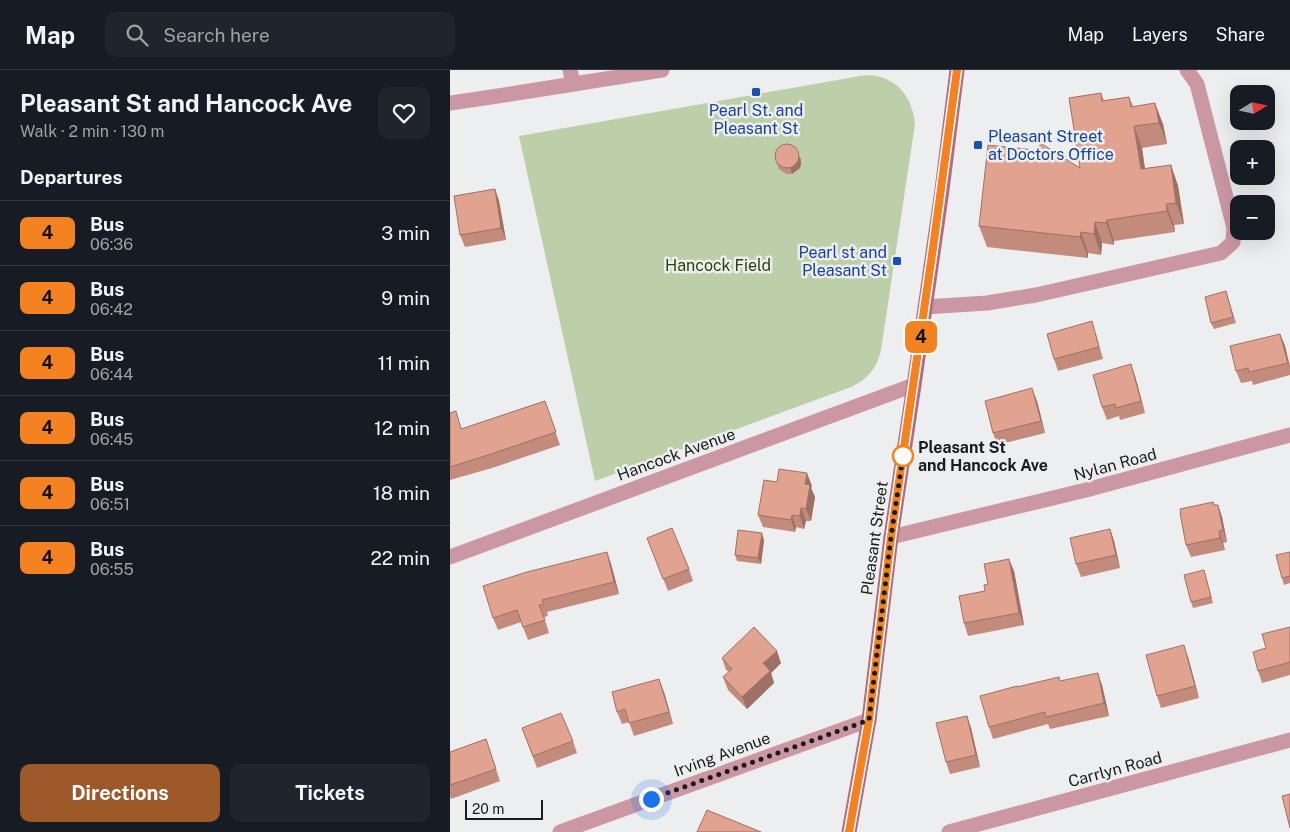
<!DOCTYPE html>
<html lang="en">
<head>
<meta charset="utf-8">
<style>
	:root { --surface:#171b24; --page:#20242c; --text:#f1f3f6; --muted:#9ea1a6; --line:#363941; --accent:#9c5829 }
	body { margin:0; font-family:"Public Sans",sans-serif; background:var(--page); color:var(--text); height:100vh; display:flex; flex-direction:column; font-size:19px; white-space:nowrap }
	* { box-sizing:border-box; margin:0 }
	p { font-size:16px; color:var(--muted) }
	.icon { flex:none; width:28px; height:28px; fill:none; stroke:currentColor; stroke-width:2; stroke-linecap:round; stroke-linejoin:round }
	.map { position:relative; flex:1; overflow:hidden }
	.side { display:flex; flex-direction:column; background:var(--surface); width:450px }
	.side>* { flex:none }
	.badge { padding:0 10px; border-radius:8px; font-size:18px; line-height:32px }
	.needle { width:32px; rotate:80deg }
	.fabs { position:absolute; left:780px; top:15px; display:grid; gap:10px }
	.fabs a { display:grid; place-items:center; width:45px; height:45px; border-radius:10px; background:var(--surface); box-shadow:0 5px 20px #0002; font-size:25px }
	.scale { position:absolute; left:15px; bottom:12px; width:78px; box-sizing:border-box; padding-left:5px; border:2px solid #1b1b1b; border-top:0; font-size:14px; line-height:18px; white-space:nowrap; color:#1b1b1b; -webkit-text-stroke:4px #edeeef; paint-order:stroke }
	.you { position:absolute; width:25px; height:25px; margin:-12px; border:4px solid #fff; border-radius:50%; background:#1a73e8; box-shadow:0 0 0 8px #1a73e833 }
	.map>.badge { position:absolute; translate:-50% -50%; box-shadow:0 0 0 2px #fff }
	h2 { padding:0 20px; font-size:19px; line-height:45px }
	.round { display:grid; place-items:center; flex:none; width:52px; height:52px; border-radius:10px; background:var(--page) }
	.overview { display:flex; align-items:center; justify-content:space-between; height:85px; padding:0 20px }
	h1 { font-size:24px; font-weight:700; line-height:38px }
	.action { display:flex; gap:10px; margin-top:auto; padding:10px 20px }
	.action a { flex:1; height:58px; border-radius:10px; background:var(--accent); color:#fff; font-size:20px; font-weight:700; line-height:58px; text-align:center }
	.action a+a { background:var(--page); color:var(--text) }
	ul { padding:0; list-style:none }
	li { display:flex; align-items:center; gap:15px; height:65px; padding:0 20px; border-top:1px solid var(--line) }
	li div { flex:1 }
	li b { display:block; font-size:19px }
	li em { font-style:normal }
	li .badge { min-width:55px; font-weight:700; text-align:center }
	header { display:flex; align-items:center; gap:30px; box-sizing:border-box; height:70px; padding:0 25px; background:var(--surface); border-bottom:1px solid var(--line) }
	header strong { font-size:24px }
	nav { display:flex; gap:28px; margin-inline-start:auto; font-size:18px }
	.search { width:350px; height:45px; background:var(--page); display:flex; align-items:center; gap:12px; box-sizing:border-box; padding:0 18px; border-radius:10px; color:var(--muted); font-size:19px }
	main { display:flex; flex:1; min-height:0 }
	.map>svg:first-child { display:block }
	.green { fill:#bccfa9 }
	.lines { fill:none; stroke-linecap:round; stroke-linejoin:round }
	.service { stroke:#ca97a3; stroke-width:15 }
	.minor { stroke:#ca97a3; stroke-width:15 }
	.tertiary { stroke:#ca97a3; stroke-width:15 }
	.secondary { stroke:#b46b7f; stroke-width:15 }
	.wall { fill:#c28b7c }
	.shaded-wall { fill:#9e7165 }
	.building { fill:#e2a290; stroke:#9e7165 }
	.line-casing { stroke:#fff; stroke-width:11 }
	.line { stroke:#f58220; stroke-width:8 }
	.walk { stroke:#1b1b1b; stroke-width:5; stroke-dasharray:0 9 }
	.transit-dot { fill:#1a4fb4; stroke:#edeeef; stroke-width:2 }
	.stop-dot { fill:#fff; stroke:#f58220; stroke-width:2.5 }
	.labels { text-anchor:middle; stroke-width:5; stroke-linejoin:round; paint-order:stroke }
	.transit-label { font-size:16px; fill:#164399; stroke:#edeeef }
	.park-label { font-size:16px; fill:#2c4307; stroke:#edeeef }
	.stop-label { font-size:16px; font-weight:bold; fill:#1b1b1b; stroke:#edeeef; text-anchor:start }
	.street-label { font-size:16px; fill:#1b1b1b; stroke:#edeeef }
</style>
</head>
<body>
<header>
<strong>Map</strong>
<div class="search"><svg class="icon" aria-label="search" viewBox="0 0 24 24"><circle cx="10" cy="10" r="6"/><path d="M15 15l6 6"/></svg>Search here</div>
<nav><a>Map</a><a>Layers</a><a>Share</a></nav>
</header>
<main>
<section class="side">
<div class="overview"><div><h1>Pleasant St and Hancock Ave</h1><p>Walk · 2 min · 130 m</p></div><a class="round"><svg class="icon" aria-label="heart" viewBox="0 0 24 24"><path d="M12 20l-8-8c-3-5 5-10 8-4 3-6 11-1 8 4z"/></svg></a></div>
<h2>Departures</h2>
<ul>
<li><span class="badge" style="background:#f58220;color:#111">4</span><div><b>Bus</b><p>06:36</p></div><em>3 min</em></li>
<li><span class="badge" style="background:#f58220;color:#111">4</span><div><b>Bus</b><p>06:42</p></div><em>9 min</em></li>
<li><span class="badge" style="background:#f58220;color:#111">4</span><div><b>Bus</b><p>06:44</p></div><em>11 min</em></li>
<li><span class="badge" style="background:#f58220;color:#111">4</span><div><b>Bus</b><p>06:45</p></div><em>12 min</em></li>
<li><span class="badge" style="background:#f58220;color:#111">4</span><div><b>Bus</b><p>06:51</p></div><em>18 min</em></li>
<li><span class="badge" style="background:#f58220;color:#111">4</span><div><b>Bus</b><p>06:55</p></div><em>22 min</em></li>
</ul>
<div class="action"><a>Directions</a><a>Tickets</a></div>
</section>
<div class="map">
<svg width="840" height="762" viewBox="0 0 840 762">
	<rect width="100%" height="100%" fill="#edeeef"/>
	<path class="green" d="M420 5C448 8 462 27 465 54L431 280C427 298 418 309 401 317L145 411 69 66 410 6Z"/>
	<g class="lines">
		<path class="service" d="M120 0 123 13
			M475 237 537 233 586 225 771 183 783 172 784 158 747 14 737 0"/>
		<path class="minor" d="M441 467 636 420 840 365
			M0 487 464 315
			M110 762 419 650
			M499 762 840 670"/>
		<path class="tertiary" d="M0 33C71 23 141 11 212 0"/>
		<path class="secondary" d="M399 762 419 650 441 467 464 315 492 120 507 0"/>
	</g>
	<path class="wall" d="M651 23 654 31 679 27 683 36 713 54 717 74 692 78 695 99 721 95 728 116 734 154 724 155 725 162 664 171V175L652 173 651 185 638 183V188L537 177 529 156 630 98Z
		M351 88V93L350 98 342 104H337L333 102 329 99 325 89Z
		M45 119 49 131 56 170 15 177 10 165Z
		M776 221 786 253 764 259 761 253Z
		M646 264 653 289 608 301 604 289Z
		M830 264 835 276 840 296V305L803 315 802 311 791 313 786 301Z
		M685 306 695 343 670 350 669 346 657 350 652 337Z
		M95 331 110 375 42 398 0 410V343L12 359Z
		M587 331 595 363 547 375 543 363Z
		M362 416 361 418 365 427 361 451H356L354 459 346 457 345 462 313 457 308 445Z
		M763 432 765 435H768L772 447 777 472 773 473 775 480 741 487 736 475Z
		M660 459 664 471 670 498 631 507 626 494Z
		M197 468 239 499 243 511 218 521Z
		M314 470 311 494 287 491 285 485Z
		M157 482 161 494 169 524 97 542 98 546 94 547 99 563 78 570 71 552 48 560 43 548Z
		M840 482V513L834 515 832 508Z
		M564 501 574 555 518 566 514 553 535 521 538 514Z
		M756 507 763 533 743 538 741 532Z
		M840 557V605L812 613 808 601 816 578Z
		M738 587 749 628 711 638 707 626Z
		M272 588 331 593 321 603 324 613 297 639 278 620 273 607 279 602 276 600Z
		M611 611 652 615 659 646 600 659 598 654 543 669 539 657 567 617Z
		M214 622 223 654 184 666 179 652 172 654 167 642Z
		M517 646 521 658 530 697 500 704 496 692Z
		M72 658 123 671 127 683 87 698Z
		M36 669 50 711 1 729 0 726V682Z"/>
	<path class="shaded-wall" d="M705 33 713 54 717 74 709 53Z
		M684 56 692 78 698 121 691 99Z
		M348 82 351 93 350 98 342 104 340 97Z
		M721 95 728 116 734 154 726 133Z
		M45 119 49 131 56 170 51 158Z
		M716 134 724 155 725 162 717 141Z
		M657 150 664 171V175L656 153Z
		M645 152 652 173 651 185 644 164Z
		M631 162 638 183V188L630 167Z
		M830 264 835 276 840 299 838 293Z
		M681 294 685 306 695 343 691 331Z
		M582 318 587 331 595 363 591 351Z
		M357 403 362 416 361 418 365 427 361 451 356 439 355 414Z
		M768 435 772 447 777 472 773 460Z
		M351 438 356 451 354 459 350 446Z
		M342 445 346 457 345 462 341 450Z
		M660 459 664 471 670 498 666 485Z
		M769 461 773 473 775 480 770 468Z
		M312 463 314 470 311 494 308 488Z
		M157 482 161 494 169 524 164 512Z
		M559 489 564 501 574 555 569 543Z
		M734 575 738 587 749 628 745 616Z
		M327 581 331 593 321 603 324 613 297 639 292 627 313 593Z
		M648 603 652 615 659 646 654 633Z
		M209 609 214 622 223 654 219 642Z
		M517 646 521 658 530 697 526 685Z"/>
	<path class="building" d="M651 23 652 31 679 27 681 37 705 33 709 53 684 56 691 99 721 95 726 133 716 134 717 141 657 150 656 153 645 152 644 164 631 162 630 167 529 156 538 75 584 80 592 74 630 98 619 28Z
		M325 86a12 12 0 1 1 24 0a12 12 0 1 1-24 0Z
		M45 119 51 158 10 165 4 126Z
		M776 221 783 247 761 253 755 227Z
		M642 251 649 277 604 289 597 264Z
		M830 264 838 293 799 302 798 298 786 301 780 276Z
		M681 294 691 331 666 338 665 334 652 337 643 305Z
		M582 318 591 351 543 363 535 331Z
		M95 331 106 362 38 385 0 397V343L6 341 11 359Z
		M329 399 357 403 355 414 360 415 356 439 351 438 350 446 342 445 341 450 308 445 314 410 327 412Z
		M763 432 764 435H768L773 460 769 461 770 468 736 475 730 443H731L730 439Z
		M222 458 239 499 213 509 197 468Z
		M660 459 666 485 626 494 620 468Z
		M288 460 312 463 308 488 285 485Z
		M157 482 164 512 92 530 94 534 89 535 95 550 73 557 67 540 43 548 33 516 77 502Z
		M840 482V506L832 508 826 485Z
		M559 489 569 543 514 553 509 526 535 521 534 515 538 514 534 494Z
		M754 500 761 527 741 532 734 505Z
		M304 557 327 581 313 593 320 601 292 627 273 607 282 599 272 588Z
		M840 557V592L808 601 803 582 816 578 812 564Z
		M734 575 745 616 707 626 696 585Z
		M648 603 654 633 596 647 595 642 539 657 530 626 567 616V617L609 607 610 611Z
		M209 609 219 642 179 653 175 639 167 642 162 622Z
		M111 643 123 671 83 686 72 658Z
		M517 646 526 685 496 692 486 653Z
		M36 669 46 699 0 715V682Z
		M840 724V758L832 726Z
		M257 740 311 762H247Z"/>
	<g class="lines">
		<defs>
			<path id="line" d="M399 762 419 650 441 467 483 178 507 0"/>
		</defs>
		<use href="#line" class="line-casing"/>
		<use href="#line" class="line"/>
		<path class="walk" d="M201 729 419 650 441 467 453 386"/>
	</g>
	<g class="transit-dot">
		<rect x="301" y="17" width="10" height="10" rx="2.5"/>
		<rect x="523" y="70" width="10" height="10" rx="2.5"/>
		<rect x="442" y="186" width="10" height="10" rx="2.5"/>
	</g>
	<circle class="stop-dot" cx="453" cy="386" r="10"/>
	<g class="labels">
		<g class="transit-label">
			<text x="306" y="46">Pearl St. and<tspan x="306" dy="18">Pleasant St</tspan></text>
			<text x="538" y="72" text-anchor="start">Pleasant Street<tspan x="538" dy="18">at Doctors Office</tspan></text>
			<text x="437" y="188" text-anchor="end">Pearl st and<tspan x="437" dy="18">Pleasant St</tspan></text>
		</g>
		<g class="park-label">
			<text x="268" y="201">Hancock Field</text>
		</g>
		<g class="stop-label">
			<text x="468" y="383">Pleasant St<tspan x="468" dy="18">and Hancock Ave</tspan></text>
		</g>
		<g class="street-label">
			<text transform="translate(226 384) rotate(-20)" y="6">Hancock Avenue</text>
			<text transform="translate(665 394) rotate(-15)" y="6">Nylan Road</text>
			<text transform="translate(424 468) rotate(-82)" y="6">Pleasant Street</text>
			<text transform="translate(272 684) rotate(-20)" y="6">Irving Avenue</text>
			<text transform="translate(665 699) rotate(-15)" y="6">Carrlyn Road</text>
		</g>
	</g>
</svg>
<div class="fabs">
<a><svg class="needle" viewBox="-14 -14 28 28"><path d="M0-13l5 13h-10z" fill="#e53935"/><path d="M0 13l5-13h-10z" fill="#9ea1a6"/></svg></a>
<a>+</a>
<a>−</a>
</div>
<div class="scale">20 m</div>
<div class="you" style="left:201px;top:729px"></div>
<b class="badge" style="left:471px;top:267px;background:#f58220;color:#111">4</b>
</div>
</main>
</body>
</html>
